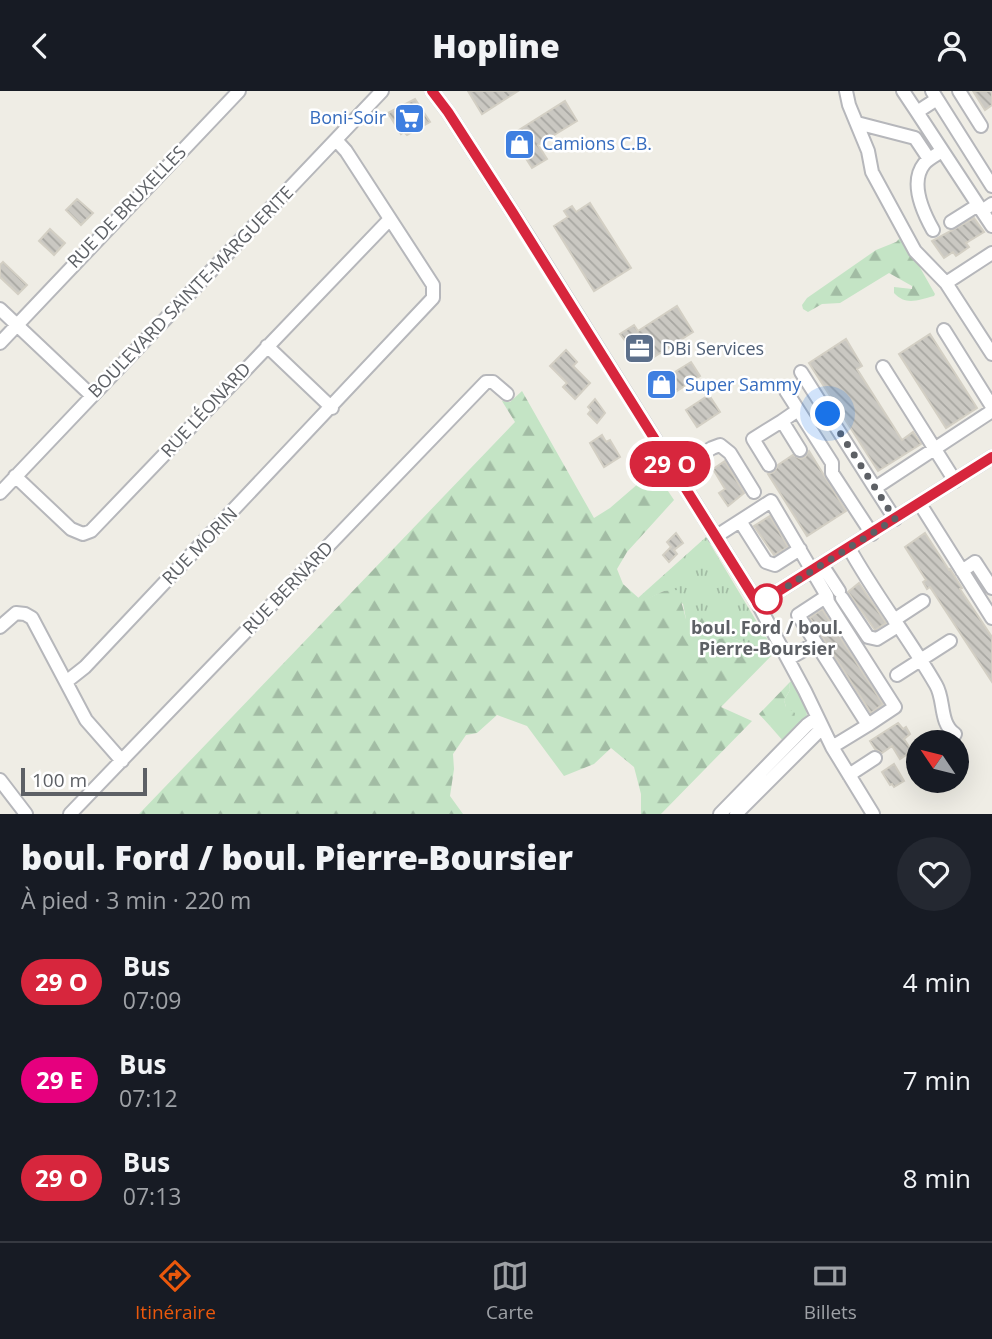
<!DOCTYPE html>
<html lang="fr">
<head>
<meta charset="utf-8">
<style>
	:root { --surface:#171b24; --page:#242831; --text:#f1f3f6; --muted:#9ea1a6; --line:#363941; --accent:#ea580c }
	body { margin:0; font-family:"Open Sans",sans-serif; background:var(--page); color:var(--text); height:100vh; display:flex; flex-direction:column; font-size:26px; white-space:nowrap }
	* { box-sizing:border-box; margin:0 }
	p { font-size:23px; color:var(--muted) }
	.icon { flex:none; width:38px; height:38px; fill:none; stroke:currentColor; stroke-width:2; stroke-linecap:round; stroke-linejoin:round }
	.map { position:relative; height:723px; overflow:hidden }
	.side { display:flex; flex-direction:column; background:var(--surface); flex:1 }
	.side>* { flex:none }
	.badge { padding:0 14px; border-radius:23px; font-size:24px; line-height:46px }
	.needle { width:46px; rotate:305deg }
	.buttons { position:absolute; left:906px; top:639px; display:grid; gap:14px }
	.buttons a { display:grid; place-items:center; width:63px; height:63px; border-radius:50%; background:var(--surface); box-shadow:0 7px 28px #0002; font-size:35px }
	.scale { position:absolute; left:21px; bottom:18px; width:126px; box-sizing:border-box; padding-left:7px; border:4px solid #5d6065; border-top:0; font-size:19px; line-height:24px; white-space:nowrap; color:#5d6065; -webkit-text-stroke:5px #fff; paint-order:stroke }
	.you { position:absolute; width:35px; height:35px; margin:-18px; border:5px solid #fff; border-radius:50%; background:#1a73e8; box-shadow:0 0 0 10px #1a73e833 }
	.map>.badge { position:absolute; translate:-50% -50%; box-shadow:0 0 0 4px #fff }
	.round { display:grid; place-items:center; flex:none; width:74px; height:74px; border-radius:37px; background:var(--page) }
	.overview { display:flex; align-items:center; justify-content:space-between; height:119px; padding:0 21px }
	h1 { font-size:33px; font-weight:800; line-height:52px }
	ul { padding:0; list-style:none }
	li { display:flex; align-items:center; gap:21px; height:98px; padding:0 21px }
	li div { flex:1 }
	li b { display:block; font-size:26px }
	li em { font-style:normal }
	li .badge { min-width:77px; font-weight:700; text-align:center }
	header { display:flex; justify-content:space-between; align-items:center; height:91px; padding:0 21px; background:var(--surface); font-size:32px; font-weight:800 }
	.tabs { display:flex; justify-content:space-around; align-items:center; height:98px; border-top:2px solid var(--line); background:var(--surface); font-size:19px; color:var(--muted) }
	.tabs a { display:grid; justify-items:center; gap:4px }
	.tabs .current { color:var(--accent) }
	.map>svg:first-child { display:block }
	.grass { fill:url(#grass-tufts) }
	.forest { fill:url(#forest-firs) }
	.building { fill:url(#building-back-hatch); stroke:#d3cfc4; stroke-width:2 }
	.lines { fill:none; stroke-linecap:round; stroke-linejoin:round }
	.minor-tunnel { stroke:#cacac5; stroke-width:12; stroke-dasharray:12 6; stroke-linecap:butt }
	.minor-casing { stroke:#b6b7bb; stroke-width:16 }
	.minor { stroke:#fff; stroke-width:12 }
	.line-casing { stroke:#fff; stroke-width:16 }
	.line { stroke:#d7263d; stroke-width:10 }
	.walk { stroke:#5d6065; stroke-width:7; stroke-dasharray:0 12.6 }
	.stop-dot { fill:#fff; stroke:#d7263d; stroke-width:3.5 }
	.labels { text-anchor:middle; stroke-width:5; stroke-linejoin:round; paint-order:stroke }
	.shop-label { font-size:18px; fill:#366cbe; stroke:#fff; text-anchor:start }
	.street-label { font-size:18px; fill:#5d6065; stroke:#fff }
	.service-label { font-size:18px; fill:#4e5e75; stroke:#fff; text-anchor:start }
	.stop-label { font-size:18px; font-weight:bold; fill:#5d6065; stroke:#fff }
</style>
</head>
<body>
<header><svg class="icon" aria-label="back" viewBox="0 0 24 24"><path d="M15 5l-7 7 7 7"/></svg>Hopline<svg class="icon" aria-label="person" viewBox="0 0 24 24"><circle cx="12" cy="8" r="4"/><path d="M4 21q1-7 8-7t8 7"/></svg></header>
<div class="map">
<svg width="992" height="723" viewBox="0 0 992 723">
	<defs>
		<pattern id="grass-tufts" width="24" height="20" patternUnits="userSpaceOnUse" patternTransform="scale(1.75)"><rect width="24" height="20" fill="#c4e4c5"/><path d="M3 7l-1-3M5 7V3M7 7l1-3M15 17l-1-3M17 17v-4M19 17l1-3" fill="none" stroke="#a2bca4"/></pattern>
		<pattern id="forest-firs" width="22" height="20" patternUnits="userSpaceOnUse" patternTransform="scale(1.75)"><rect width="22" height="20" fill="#c4e4c5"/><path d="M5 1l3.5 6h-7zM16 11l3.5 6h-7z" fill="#a2bca4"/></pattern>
		<pattern id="building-back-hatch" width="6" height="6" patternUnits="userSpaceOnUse" patternTransform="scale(1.75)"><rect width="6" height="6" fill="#cac8c2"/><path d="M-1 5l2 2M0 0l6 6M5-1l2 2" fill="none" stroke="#a7a6a1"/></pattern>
	</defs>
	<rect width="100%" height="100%" fill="#efede5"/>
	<path class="grass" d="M706 446 775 561 729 546 701 552 686 528 683 513 664 500 642 511 638 507Z
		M792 589 806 617 807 625 784 651 770 635 772 629 786 616 784 609 790 599 789 592Z"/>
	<path class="forest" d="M902 145 935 203 934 205C918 209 906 215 894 202V196L912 198V195L889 182 840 212 822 213 808 221 803 218 802 214 807 207 876 159 896 151Z
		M522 300 594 427 610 417 654 379 674 409 627 461 617 478 623 493 642 510 664 500 678 499 686 528 702 524 708 534 702 551 729 546 775 561 721 616 752 630 661 723H641V703L634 676 611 657 594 673 564 685 527 635 497 624 477 642 466 644 453 663 454 678 450 705 463 723H139L515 331 502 310 510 311Z
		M789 592 790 599 784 609 786 616 795 622 794 628 790 632 776 626 770 635 759 623Z"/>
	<path class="building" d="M468 0H518L482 23Z
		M973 0H992V14L985 19Z
		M415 8 430 31 407 44 404 41 401 43 388 22Z
		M565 10 577 30 538 54 547 68 532 77 511 44Z
		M77 108 93 122 81 134 66 119Z
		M590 112 631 177 594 200 554 135 568 126 564 120 572 115 576 121Z
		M974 127 984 141 966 152 969 156 956 165 953 161 944 167 932 150Z
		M50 138 65 152 54 164 39 150Z
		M3 171 27 194 18 203 0 186V174Z
		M677 215 693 241 654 266 651 262 640 269 620 243 634 234 638 240Z
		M930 243 977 317 946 337 899 263Z
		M846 248 862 275 857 278 902 349 913 341 921 353 878 380 809 272Z
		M566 259 577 271 573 275 590 292 575 308 563 296 567 292 550 275Z
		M691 271 700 285 666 307 657 292Z
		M709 304 720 321 697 336 686 319Z
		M595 308 605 322 597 332 588 323 591 319 588 316Z
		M602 344 606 351 610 349 620 366 604 376 590 352Z
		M809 360 846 420 807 445 768 383 774 381 778 374 793 364 801 368 805 366Z
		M725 370 744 402 728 415 719 402 725 398 713 378Z
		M770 425 788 456 774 464 754 435Z
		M676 442 683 452 674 459 677 463 669 471 663 464 671 456 667 451Z
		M925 442 949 479 950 478 962 497 960 498 992 546V591L930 496 927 498 923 491 926 489 905 456Z
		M859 492 886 532 875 539 848 501Z
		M822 518 883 613 871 622 810 527Z
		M898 632 903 638 906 636 910 643 904 648 912 660 900 668 892 655 882 662 875 658 870 650Z
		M894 673 904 690 894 696 892 693 890 694 882 681Z"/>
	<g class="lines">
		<path class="minor-tunnel" d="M415 21 421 17"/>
		<defs>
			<path id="minor" d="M432 0 448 21 526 142 758 513 805 600 832 656 873 723
				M846 0 849 14 868 60 872 81 915 160 946 192 992 263
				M903 0 917 21
				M932 0 992 95
				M959 0 981 35
				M937 8 917 21 982 120 992 113
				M857 32 915 47 929 68
				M982 120 992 135
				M951 131 978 114
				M933 139C924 123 909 92 924 73 928 68 936 64 942 60
				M946 192 992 162
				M0 218 92 305
				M0 252 239 0
				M267 255 332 317
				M883 276 955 390
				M801 281 875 397
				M786 300 832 372V382L872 443
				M798 319 782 330 800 359
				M769 374 753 348 782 330
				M674 380 712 357 720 354 730 362 754 401
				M15 385 71 438 83 443 91 440 390 128
				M0 402 382 0
				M920 413 992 527
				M895 428 875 397 992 320 991 314 944 239
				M740 430 766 471 775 474 800 458
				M715 446 771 410 827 505 798 524 868 634 832 656
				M849 457C875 504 909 547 936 594 945 609 939 632 955 643
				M822 474 839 500
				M962 480 975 471 992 497
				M827 505 828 511 895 616 868 634
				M842 507 868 546 877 548 898 535
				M758 513 992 366
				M894 529 923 510
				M0 536 16 522 25 523 32 527 86 629 122 670
				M788 568 816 552
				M897 584 950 550
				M66 591 85 576 433 207V194L346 60 336 49
				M849 684 875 667
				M0 689 26 723
				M70 723 486 291H493L507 303
				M720 723 807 634 817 627
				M736 723 822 637"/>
		</defs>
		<use href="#minor" class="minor-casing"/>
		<use href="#minor" class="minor"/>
	</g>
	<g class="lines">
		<defs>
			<path id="line" d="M432 0 448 21 513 122 758 513 992 366"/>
		</defs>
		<use href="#line" class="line-casing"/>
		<use href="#line" class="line"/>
		<path class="walk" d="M767 508 895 428 828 323"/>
	</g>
	<defs>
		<symbol id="supermarket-square" viewBox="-11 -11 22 22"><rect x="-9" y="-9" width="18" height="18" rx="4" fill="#3f7fe0" stroke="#fff"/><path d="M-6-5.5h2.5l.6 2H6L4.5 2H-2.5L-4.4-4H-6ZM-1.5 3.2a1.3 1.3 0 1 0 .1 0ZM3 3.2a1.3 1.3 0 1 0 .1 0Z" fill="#fff"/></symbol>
		<symbol id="shop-square" viewBox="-11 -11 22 22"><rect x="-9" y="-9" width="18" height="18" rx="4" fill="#3f7fe0" stroke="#fff"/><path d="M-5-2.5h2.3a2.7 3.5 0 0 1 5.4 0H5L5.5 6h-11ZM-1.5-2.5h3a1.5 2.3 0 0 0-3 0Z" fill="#fff"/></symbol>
		<symbol id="office-square" viewBox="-11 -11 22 22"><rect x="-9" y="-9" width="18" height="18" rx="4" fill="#5c6f8a" stroke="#fff"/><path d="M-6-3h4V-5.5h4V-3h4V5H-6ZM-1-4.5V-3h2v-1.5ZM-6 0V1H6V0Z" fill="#fff"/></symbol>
	</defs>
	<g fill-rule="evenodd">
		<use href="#supermarket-square" x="392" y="10" width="35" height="35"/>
		<use href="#shop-square" x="502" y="36" width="35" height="35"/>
		<use href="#office-square" x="622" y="240" width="35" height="35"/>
		<use href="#shop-square" x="644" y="276" width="35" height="35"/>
	</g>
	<circle class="stop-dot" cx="767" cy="508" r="14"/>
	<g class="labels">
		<g class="shop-label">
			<text x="386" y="33" text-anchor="end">Boni-Soir</text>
			<text x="542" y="59">Camions C.B.</text>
			<text x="685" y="300">Super Sammy</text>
		</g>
		<g class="street-label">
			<text transform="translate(127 116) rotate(-46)" y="6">RUE DE BRUXELLES</text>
			<text transform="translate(191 201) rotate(-46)" y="6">BOULEVARD SAINTE-MARGUERITE</text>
			<text transform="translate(206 319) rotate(-47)" y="6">RUE LÉONARD</text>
			<text transform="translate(200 455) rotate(-46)" y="6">RUE MORIN</text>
			<text transform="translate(288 497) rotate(-46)" y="6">RUE BERNARD</text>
		</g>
		<g class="service-label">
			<text x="662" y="264">DBi Services</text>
		</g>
		<g class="stop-label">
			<text x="767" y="543">boul. Ford / boul.<tspan x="767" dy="21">Pierre-Boursier</tspan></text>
		</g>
	</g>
</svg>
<div class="buttons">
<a><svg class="needle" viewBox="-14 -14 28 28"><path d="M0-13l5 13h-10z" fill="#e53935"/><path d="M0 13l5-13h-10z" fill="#9ea1a6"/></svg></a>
</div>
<div class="scale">100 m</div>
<div class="you" style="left:828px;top:323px"></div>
<b class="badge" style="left:670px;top:373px;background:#d7263d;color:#fff">29 O</b>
</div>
<section class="side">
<div class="overview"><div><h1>boul. Ford / boul. Pierre-Boursier</h1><p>À pied · 3 min · 220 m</p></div><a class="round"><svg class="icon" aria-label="heart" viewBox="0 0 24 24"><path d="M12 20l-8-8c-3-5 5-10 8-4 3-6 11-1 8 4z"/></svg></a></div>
<ul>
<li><span class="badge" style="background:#d7263d;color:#fff">29 O</span><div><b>Bus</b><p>07:09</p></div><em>4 min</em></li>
<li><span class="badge" style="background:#e6007e;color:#fff">29 E</span><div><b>Bus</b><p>07:12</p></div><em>7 min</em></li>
<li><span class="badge" style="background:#d7263d;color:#fff">29 O</span><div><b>Bus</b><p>07:13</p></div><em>8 min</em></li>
</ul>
</section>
<nav class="tabs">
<a class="current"><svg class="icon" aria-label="directions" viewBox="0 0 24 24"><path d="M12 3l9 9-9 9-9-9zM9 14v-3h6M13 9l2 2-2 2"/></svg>Itinéraire</a>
<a><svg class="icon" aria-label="map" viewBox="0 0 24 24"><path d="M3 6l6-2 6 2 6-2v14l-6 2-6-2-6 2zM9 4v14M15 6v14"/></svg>Carte</a>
<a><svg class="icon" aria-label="tickets" viewBox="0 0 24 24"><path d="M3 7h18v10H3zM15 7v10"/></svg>Billets</a>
</nav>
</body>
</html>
